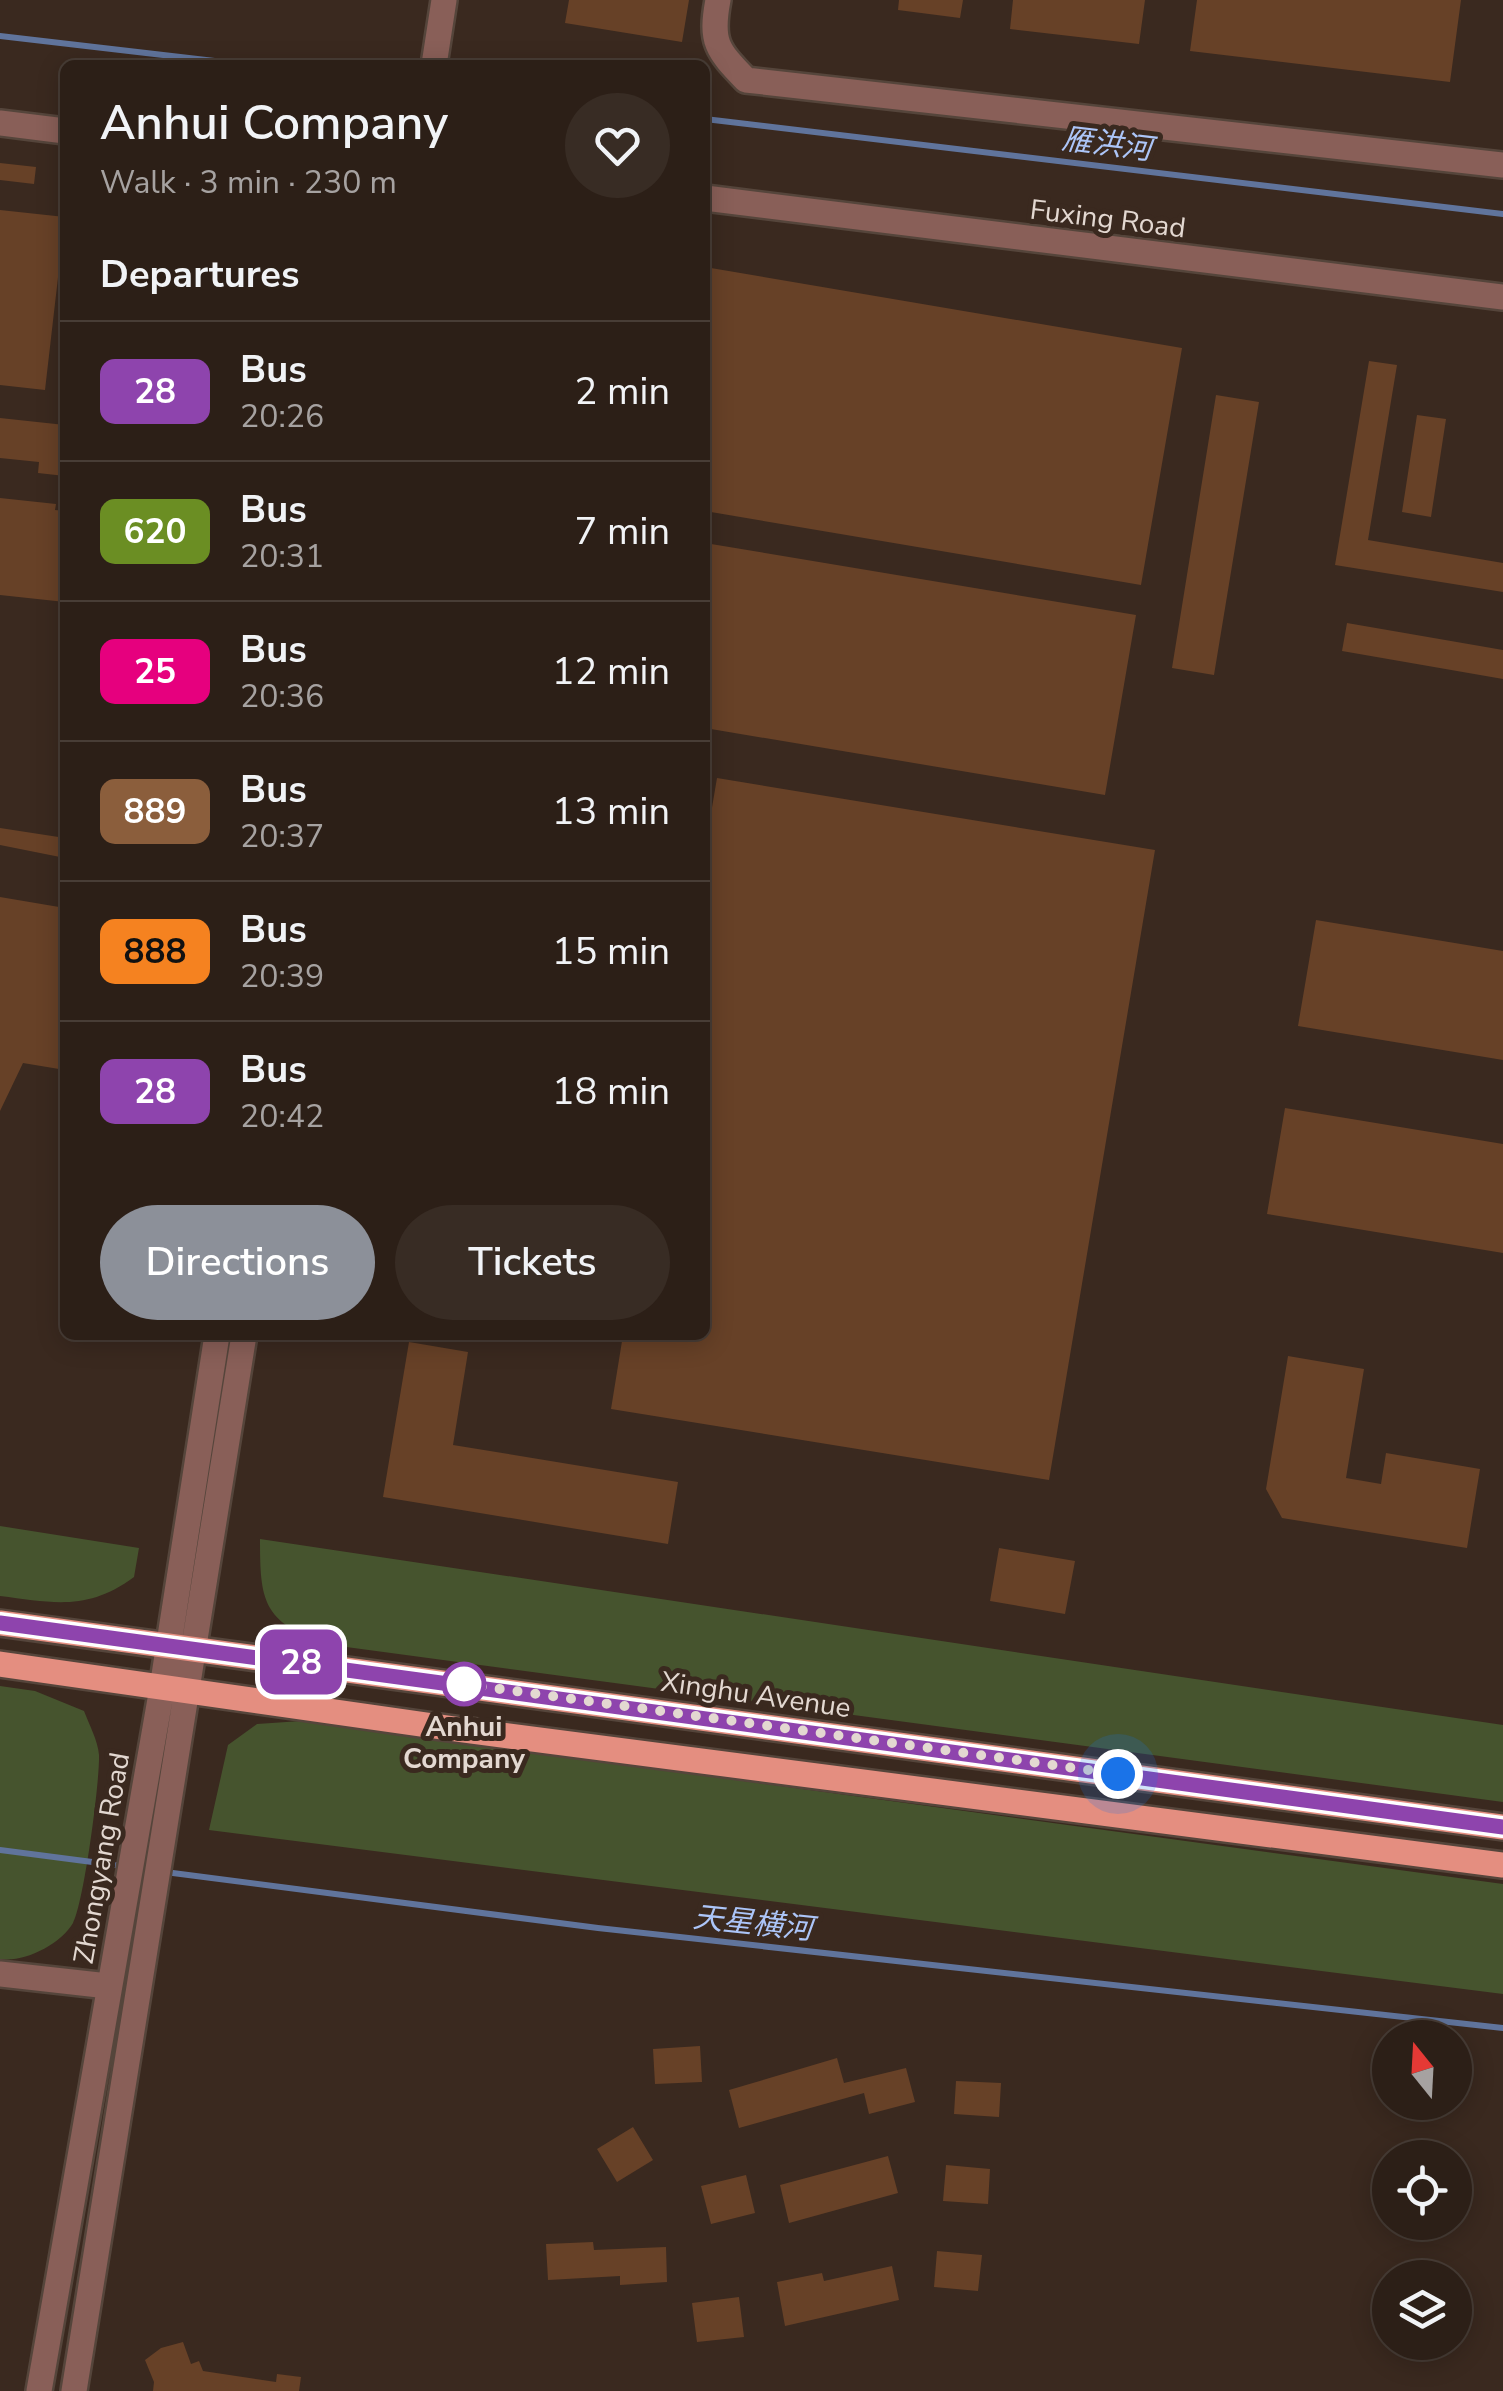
<!DOCTYPE html>
<html lang="en">
<head>
<meta charset="utf-8">
<style>
	:root { --surface:#2c1f17; --page:#382c24; --text:#f1f3f6; --muted:#a6a2a1; --line:#483d36; --accent:#8c9099 }
	body { margin:0; font-family:"Nunito Sans","Noto Sans SC",sans-serif; background:var(--page); color:var(--text); height:100vh; display:flex; flex-direction:column; font-size:38px; white-space:nowrap }
	* { box-sizing:border-box; margin:0 }
	p { font-size:32px; color:var(--muted) }
	.icon { flex:none; width:55px; height:55px; fill:none; stroke:currentColor; stroke-width:2; stroke-linecap:round; stroke-linejoin:round }
	.map { position:relative; flex:1; overflow:hidden }
	.drawer { position:absolute; left:60px; top:60px; width:650px; height:1280px; display:flex; flex-direction:column; background:var(--surface); border-radius:15px; box-shadow:0 5px 25px #0003,0 0 0 2px var(--line) }
	.drawer>* { flex:none }
	.badge { padding:0 20px; border-radius:15px; font-size:35px; line-height:65px }
	.needle { width:65px; rotate:342deg }
	.fabs { position:absolute; left:1372px; top:2020px; display:grid; gap:20px }
	.fabs a { display:grid; place-items:center; width:100px; height:100px; border-radius:50%; background:var(--surface); box-shadow:0 5px 25px #0003,0 0 0 2px var(--line); font-size:50px }
	.you { position:absolute; width:50px; height:50px; margin:-25px; border:8px solid #fff; border-radius:50%; background:#1a73e8; box-shadow:0 0 0 15px #1a73e833 }
	.map>.badge { position:absolute; translate:-50% -50%; box-shadow:0 0 0 5px #fff }
	h2 { padding:0 40px; font-size:38px; line-height:90px }
	.round { display:grid; place-items:center; flex:none; width:105px; height:105px; border-radius:52px; background:var(--page) }
	.overview { display:flex; align-items:center; justify-content:space-between; height:170px; padding:0 40px }
	h1 { font-size:48px; font-weight:600; line-height:75px }
	.action { display:flex; gap:20px; margin-top:auto; padding:20px 40px }
	.action a { flex:1; height:115px; border-radius:60px; background:var(--accent); color:#fff; font-size:40px; font-weight:600; line-height:115px; text-align:center }
	.action a+a { background:var(--page); color:var(--text) }
	ul { padding:0; list-style:none }
	li { display:flex; align-items:center; gap:30px; height:140px; padding:0 40px; border-top:2px solid var(--line) }
	li div { flex:1 }
	li b { display:block; font-size:38px }
	li em { font-style:normal }
	li .badge { min-width:110px; font-weight:700; text-align:center }
	.map>svg:first-child { display:block }
	.green { fill:#46542e }
	.lines { fill:none; stroke-linecap:round; stroke-linejoin:round }
	.stream { stroke:#60749c; stroke-width:6 }
	.building { fill:#674127 }
	.minor-casing { stroke:#55453b; stroke-width:30 }
	.major-casing { stroke:#55453b; stroke-width:30 }
	.minor { stroke:#895f58; stroke-width:25 }
	.major { stroke:#e48e80; stroke-width:25 }
	.line-casing { stroke:#fff; stroke-width:22 }
	.line { stroke:#8e44ad; stroke-width:15 }
	.walk { stroke:#e3d8d1; stroke-width:10; stroke-dasharray:0 18 }
	.stop-dot { fill:#fff; stroke:#8e44ad; stroke-width:5 }
	.labels { text-anchor:middle; stroke-width:10; stroke-linejoin:round; paint-order:stroke }
	.street-label { font-size:28px; fill:#e3d8d1; stroke:#3a291f }
	.stop-label { font-size:28px; font-weight:bold; fill:#e3d8d1; stroke:#3a291f }
	.water-label { font-size:30px; font-style:italic; fill:#acc5f8; stroke:#3a291f }
</style>
</head>
<body>
<div class="map">
<svg width="1503" height="2391" viewBox="0 0 1503 2391">
	<rect width="100%" height="100%" fill="#3a291f"/>
	<path class="green" d="M0 1526 139 1548 134 1577C88 1611 54 1603 0 1596Z
		M260 1539 1503 1725V1802L324 1644C263 1621 260 1601 260 1539Z
		M0 1686 35 1691 84 1711C89 1724 98 1741 99 1755 100 1780 84 1903 73 1923 61 1944 24 1963 0 1959Z
		M301 1721 1503 1884V1994L209 1830 228 1745 257 1724Z"/>
	<g class="lines">
		<path class="stream" d="M0 36 249 65
			M705 119 1503 214
			M0 1850 123 1866
			M165 1872 598 1928 1503 2028"/>
	</g>
	<path class="building" d="M569 0H689L682 42 565 23Z
		M899 0H963L960 18 898 10Z
		M1013 0H1145L1139 44 1010 29Z
		M1197 0H1461L1450 82 1190 51Z
		M0 163 36 167 34 184 0 180Z
		M0 210 65 217 45 390 0 385Z
		M705 267 1182 348 1141 585 705 511Z
		M1369 361 1397 365 1368 540 1503 563V592L1335 565Z
		M1216 395 1259 402 1214 675 1172 668Z
		M1417 415 1446 419 1431 517 1402 512Z
		M0 418 65 425V476L38 473 39 462 0 458Z
		M0 498 56 504 55 510 65 511V602L0 595Z
		M705 543 1136 615 1105 795 705 728Z
		M1347 623 1503 650V679L1342 651Z
		M717 778 1155 850 1049 1480 611 1409 623 1335H705V849Z
		M0 828 65 838V858L0 845Z
		M0 897 65 908V1070L23 1063 0 1111Z
		M1316 920 1503 951V1060L1298 1026Z
		M1285 1108 1503 1144V1253L1267 1214Z
		M409 1342 468 1352 453 1445 678 1482 668 1544 383 1497Z
		M1288 1356 1364 1369 1346 1478 1381 1484 1386 1453 1480 1469 1467 1548 1282 1518 1266 1489Z
		M999 1548 1075 1561 1065 1614 990 1601Z
		M700 2046 702 2082 655 2084 653 2049Z
		M837 2058 844 2083 906 2068 915 2102 869 2114 864 2093 739 2128 729 2090Z
		M956 2081 1001 2083 999 2117 954 2114Z
		M633 2127 653 2160 617 2182 597 2149Z
		M888 2156 898 2193 789 2223 780 2185Z
		M946 2165 990 2169 988 2204 943 2201Z
		M746 2175 755 2213 711 2224 701 2186Z
		M593 2242 594 2250 666 2247 667 2282 620 2285V2276L548 2280 546 2244Z
		M937 2251 982 2255 978 2291 934 2287Z
		M892 2266 899 2300 785 2326 777 2282 822 2273 824 2281Z
		M739 2297 744 2337 697 2342 692 2303Z
		M183 2342 191 2364 199 2361 203 2371 276 2382 277 2374 301 2377 299 2391H153L154 2382 145 2360 161 2348Z"/>
	<g class="lines">
		<defs>
			<path id="minor" d="M718 0C710 42 717 50 746 80L1503 165
				M434 65 444 0
				M0 123 65 131
				M705 198 1503 297
				M0 1974 108 1986
				M39 2391 162 1688 217 1335
				M74 2391 244 1335"/>
			<path id="major" d="M0 1623 1503 1827
				M0 1664 455 1729 1503 1865"/>
		</defs>
		<use href="#minor" class="minor-casing"/>
		<use href="#major" class="major-casing"/>
		<use href="#minor" class="minor"/>
		<use href="#major" class="major"/>
	</g>
	<g class="lines">
		<defs>
			<path id="line" d="M0 1623 1503 1827"/>
		</defs>
		<use href="#line" class="line-casing"/>
		<use href="#line" class="line"/>
		<path class="walk" d="M464 1684 1118 1774"/>
	</g>
	<circle class="stop-dot" cx="464" cy="1684" r="20"/>
	<g class="labels">
		<g class="street-label">
			<text transform="translate(1108 218) rotate(7)" y="10">Fuxing Road</text>
			<text transform="translate(756 1694) rotate(8)" y="10">Xinghu Avenue</text>
			<text transform="translate(101 1858) rotate(-80)" y="10">Zhongyang Road</text>
		</g>
		<g class="stop-label">
			<text x="464" y="1736">Anhui<tspan x="464" dy="32">Company</tspan></text>
		</g>
		<g class="water-label">
			<text transform="translate(1107 144) rotate(7)" y="10">雁洪河</text>
			<text transform="translate(753 1923) rotate(6)" y="10">天星横河</text>
		</g>
	</g>
</svg>
<div class="fabs">
<a><svg class="needle" viewBox="-14 -14 28 28"><path d="M0-13l5 13h-10z" fill="#e53935"/><path d="M0 13l5-13h-10z" fill="#a6a2a1"/></svg></a>
<a><svg class="icon" aria-label="locate" viewBox="0 0 24 24"><circle cx="12" cy="12" r="6"/><path d="M12 2v4M12 18v4M2 12h4M18 12h4"/></svg></a>
<a><svg class="icon" aria-label="layers" viewBox="0 0 24 24"><path d="M12 4l9 5-9 5-9-5zM3 14l9 5 9-5"/></svg></a>
</div>
<div class="you" style="left:1118px;top:1774px"></div>
<b class="badge" style="left:301px;top:1662px;background:#8e44ad;color:#fff">28</b>
<section class="drawer">
<div class="overview"><div><h1>Anhui Company</h1><p>Walk · 3 min · 230 m</p></div><a class="round"><svg class="icon" aria-label="heart" viewBox="0 0 24 24"><path d="M12 20l-8-8c-3-5 5-10 8-4 3-6 11-1 8 4z"/></svg></a></div>
<h2>Departures</h2>
<ul>
<li><span class="badge" style="background:#8e44ad;color:#fff">28</span><div><b>Bus</b><p>20:26</p></div><em>2 min</em></li>
<li><span class="badge" style="background:#6b8e23;color:#fff">620</span><div><b>Bus</b><p>20:31</p></div><em>7 min</em></li>
<li><span class="badge" style="background:#e6007e;color:#fff">25</span><div><b>Bus</b><p>20:36</p></div><em>12 min</em></li>
<li><span class="badge" style="background:#8b5e3c;color:#fff">889</span><div><b>Bus</b><p>20:37</p></div><em>13 min</em></li>
<li><span class="badge" style="background:#f58220;color:#111">888</span><div><b>Bus</b><p>20:39</p></div><em>15 min</em></li>
<li><span class="badge" style="background:#8e44ad;color:#fff">28</span><div><b>Bus</b><p>20:42</p></div><em>18 min</em></li>
</ul>
<div class="action"><a>Directions</a><a>Tickets</a></div>
</section>
</div>
</body>
</html>
